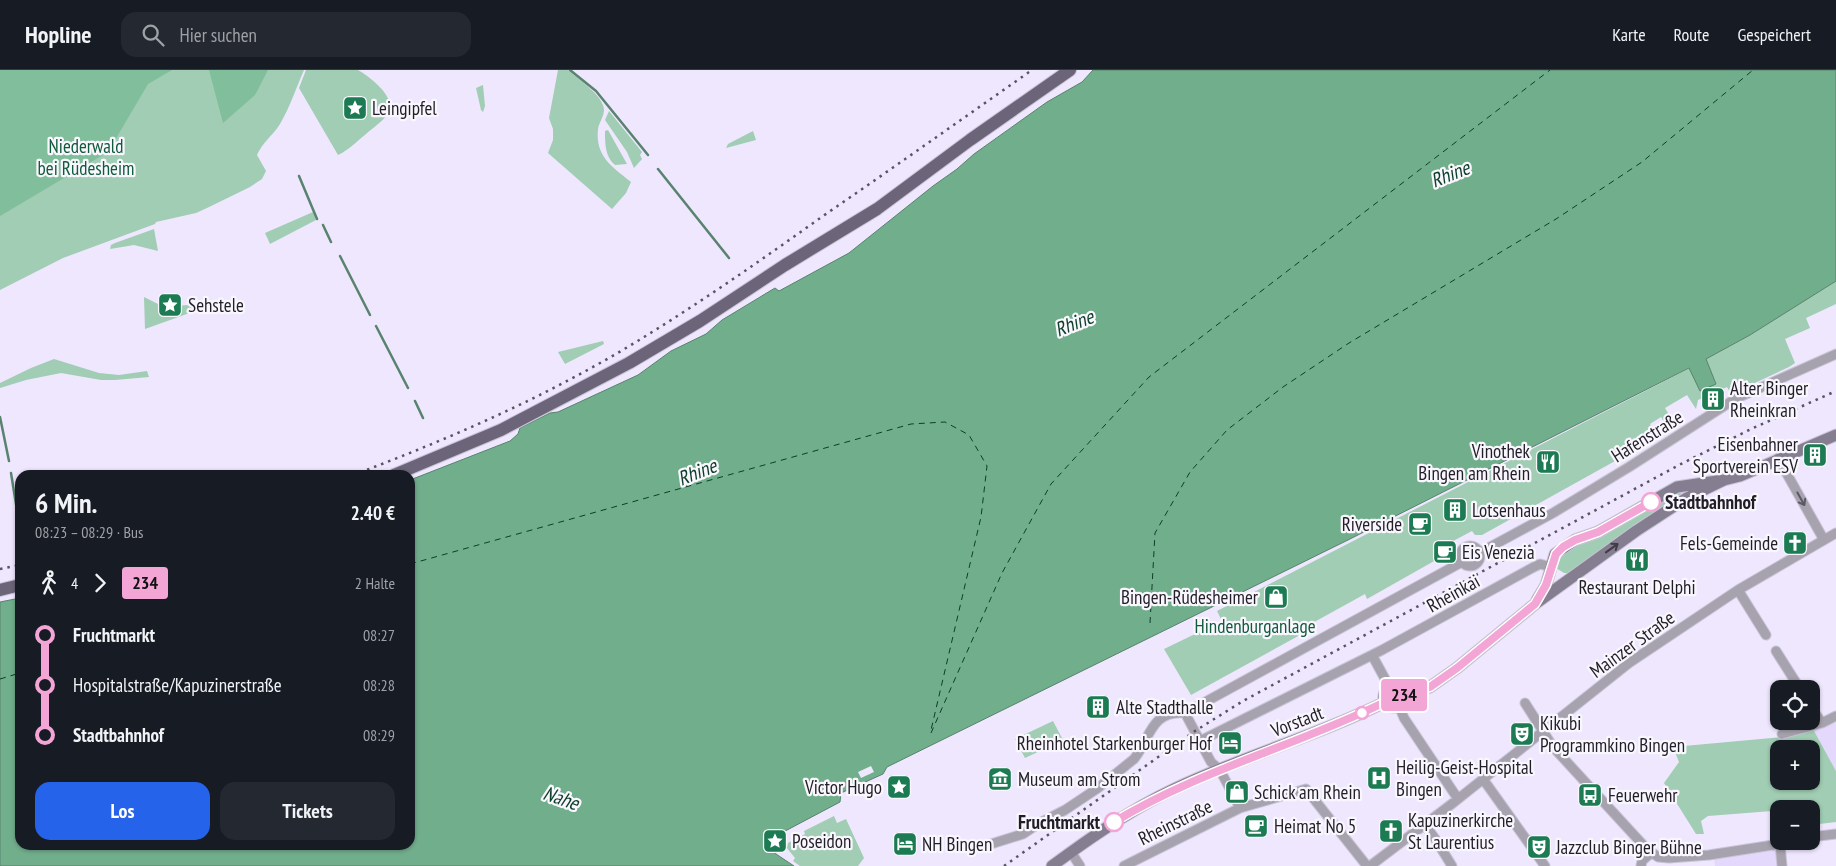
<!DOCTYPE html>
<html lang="de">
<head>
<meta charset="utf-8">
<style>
	:root { --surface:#171b24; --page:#242831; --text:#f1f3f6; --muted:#9ea1a6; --line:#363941; --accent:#2563eb }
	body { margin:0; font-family:"PT Sans Narrow",sans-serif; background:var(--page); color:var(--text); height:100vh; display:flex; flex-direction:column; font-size:19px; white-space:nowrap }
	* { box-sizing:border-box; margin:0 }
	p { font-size:16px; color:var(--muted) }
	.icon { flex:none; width:28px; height:28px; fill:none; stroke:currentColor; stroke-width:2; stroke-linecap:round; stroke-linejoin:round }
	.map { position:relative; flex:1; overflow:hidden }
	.details { position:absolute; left:15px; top:400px; width:400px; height:380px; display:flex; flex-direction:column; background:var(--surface); border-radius:15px; box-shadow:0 1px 4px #0004 }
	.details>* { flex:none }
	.badge { padding:0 10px; border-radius:4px; font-size:18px; line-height:32px }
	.controls { position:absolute; left:1770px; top:610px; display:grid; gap:10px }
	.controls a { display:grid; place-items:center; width:50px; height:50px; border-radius:10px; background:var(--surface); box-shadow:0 1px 4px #0004; font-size:25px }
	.map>.badge { position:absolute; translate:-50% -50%; box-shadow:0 0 0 2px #fff }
	.legs { display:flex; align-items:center; gap:8px; height:55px; padding:0 20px; font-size:16px }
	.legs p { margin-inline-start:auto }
	.overview { display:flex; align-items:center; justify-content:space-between; height:85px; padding:0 20px }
	h1 { font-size:28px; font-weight:800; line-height:38px }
	.action { display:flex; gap:10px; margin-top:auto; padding:10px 20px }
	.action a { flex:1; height:58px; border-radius:15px; background:var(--accent); color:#fff; font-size:20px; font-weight:800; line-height:58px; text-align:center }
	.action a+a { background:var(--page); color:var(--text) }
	ul { padding:0 20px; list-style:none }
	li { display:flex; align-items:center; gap:18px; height:50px; font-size:19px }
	li i { display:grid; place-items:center; width:8px; height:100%; margin:0 6px; background:currentColor }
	li i::after { content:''; width:12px; height:12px; margin:-6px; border:4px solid; border-radius:50%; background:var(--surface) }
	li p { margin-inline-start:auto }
	li:first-child i { background:linear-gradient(#0000 50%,currentColor 0) }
	li:last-child i { background:linear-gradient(currentColor 50%,#0000 0) }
	header { display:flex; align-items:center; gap:30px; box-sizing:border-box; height:70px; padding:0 25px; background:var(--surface); border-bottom:1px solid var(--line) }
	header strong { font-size:24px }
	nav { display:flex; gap:28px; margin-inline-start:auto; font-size:18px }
	.search { width:350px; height:45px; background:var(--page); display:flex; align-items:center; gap:12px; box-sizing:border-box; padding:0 18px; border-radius:15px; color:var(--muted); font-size:19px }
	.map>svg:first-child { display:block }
	.built { fill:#e4d8fc }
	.green { fill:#a0cdb3; fill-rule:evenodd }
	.forest { fill:#81be9c }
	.water { fill:#71ae8c; stroke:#59836e }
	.pier { fill:#eee7fe }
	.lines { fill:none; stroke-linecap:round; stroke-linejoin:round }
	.stream { stroke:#59836e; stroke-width:2.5 }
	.ferry { stroke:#0c3f28; stroke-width:1; stroke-dasharray:6 5; stroke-linecap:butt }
	.street-casing { stroke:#c9c3d7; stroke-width:11 }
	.secondary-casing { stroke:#c9c3d7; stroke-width:13 }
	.primary-casing { stroke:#c9c3d7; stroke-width:14 }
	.street { stroke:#a6a2ae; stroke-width:9 }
	.secondary { stroke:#847e90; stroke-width:11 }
	.primary { stroke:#6c657a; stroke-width:12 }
	.rail { stroke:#585461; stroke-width:2.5; stroke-dasharray:2.5 5; stroke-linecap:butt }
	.oneway { stroke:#5d5964 }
	.oneway2 { stroke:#3f3b47 }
	.line-1-casing { stroke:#fff; stroke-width:11 }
	.line-1 { stroke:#f3a5d6; stroke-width:8 }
	.stop-1-dot { fill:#fff; stroke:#f3a5d6; stroke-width:2.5 }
	.labels { text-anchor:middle; stroke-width:4.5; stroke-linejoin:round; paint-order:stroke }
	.poi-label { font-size:19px; fill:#221e28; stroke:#f9f7fd; text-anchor:start }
	.park-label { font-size:19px; fill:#105b3b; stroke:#f9f7fd }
	.street-label { font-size:19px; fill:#221e28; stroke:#f9f7fd }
	.stop-label { font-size:19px; font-weight:bold; fill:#221e28; stroke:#f9f7fd; text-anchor:start }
	.water-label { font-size:20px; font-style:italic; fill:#0c3f28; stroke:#f9f7fd }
</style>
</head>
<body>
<header>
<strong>Hopline</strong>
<div class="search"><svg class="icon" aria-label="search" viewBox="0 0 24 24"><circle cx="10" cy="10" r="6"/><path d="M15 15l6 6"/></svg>Hier suchen</div>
<nav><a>Karte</a><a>Route</a><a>Gespeichert</a></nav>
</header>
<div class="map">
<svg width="1836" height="796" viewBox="0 0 1836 796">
	<rect width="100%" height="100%" fill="#eee7fe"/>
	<path class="built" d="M1836 653V701L1813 659Z
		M1776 779 1778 796H1715L1714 787Z"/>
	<path class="green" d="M0 0H304C296 18 290 37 280 54 274 64 262 73 257 85L266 101 262 109 250 117 207 138 196 143 156 152 155 154 63 188 0 220Z
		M306 0H358C369 6 396 27 389 41 385 50 374 57 366 64 357 71 349 80 338 85L299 18Z
		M558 0H568C578 9 604 26 604 40 604 46 599 53 598 59 595 87 613 97 631 112L626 123 612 139 548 83 553 70V59L549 48Z
		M483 15 485 36 483 42 481 40 476 18Z
		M609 41 642 82 640 85 642 89 634 98 627 82 605 50Z
		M608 60 627 94 615 95C605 87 605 73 605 61Z
		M753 61 756 70 726 78 728 74Z
		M313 142 316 150 270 174 265 163Z
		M154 159 158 181 134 175 110 179 111 175 115 173Z
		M1836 211V234L1806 248 1810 258 1785 269 1795 293 1789 297 1731 324 1727 317 1698 330 1696 339 1687 325 1665 338 1671 348 1668 358 1661 347 1650 354 1656 363 1649 367 1651 371 1482 465H1475L1472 461 1440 478 1443 486 1367 529 1365 524 1298 561 1300 565 1191 625 1164 579 1222 551 1217 541 1690 298 1750 265Z
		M144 227 160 235 165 236 223 234 209 236 145 259Z
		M603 271 604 274 565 294 558 282Z
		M54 289 99 303 119 305 147 301 149 307 115 310H101L61 303 26 310 0 318V313L31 298Z
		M1679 421 1683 426 1571 503H1564L1556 498V486Z
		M1053 651 1063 670 1025 688 1015 669Z
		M1813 659 1836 701V752L1811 755V739H1779V758L1775 759 1772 741 1708 746 1701 751 1704 764H1696L1664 713 1679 692 1673 677 1782 667ZM1779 679H1811V711H1779Z
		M834 746 837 753 846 749 864 788 858 796H800L793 791 795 788 787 778 788 773 805 764 804 761Z"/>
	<path class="forest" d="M0 0H172L148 14 108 82 0 146Z
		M209 0H268L255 25 223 53Z"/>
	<path class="water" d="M1093 0H1836V211L1750 265 1706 289 1716 314 1700 321 1689 298 1346 471 887 697 883 704 841 723 840 732 772 768 769 772 770 776 776 784 794 796H0V532L20 528V775H410V410L510 371 518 364 520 358 550 343 558 342 638 305 671 281 706 264 722 250 775 218 779 221 849 183 933 116 957 99 974 84 1047 32 1082 12Z"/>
	<path class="pier" d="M871 696 874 702 861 708 858 702Z"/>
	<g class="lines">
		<path class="stream" d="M570 0 596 21 648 85
			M658 99 729 188
			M299 106 317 149
			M323 155 331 172
			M340 186 370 245
			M376 256 408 318
			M415 331 423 348
			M0 347 9 391
			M11 403 20 459"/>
		<path class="ferry" d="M410 494 911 354 945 352 969 365 987 396 981 447 931 660
			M1150 553 1155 463 1190 402 1227 360 1283 317 1349 273 1556 149 1642 92 1753 0
			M0 609 20 603
			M931 663 1002 503 1051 414 1149 307 1550 0"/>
		<defs>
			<path id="street" d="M1778 388 1824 470
				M1460 486a10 10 0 1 1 20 0a10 10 0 1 1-20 0Z
				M1479 483 1553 443 1629 397 1735 329 1836 284
				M1738 520 1766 565
				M1776 581 1800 619
				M1372 585 1390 618
				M1525 633 1553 677 1645 777 1658 787 1669 788 1709 785 1780 774 1789 771
				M1399 636 1404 648 1458 729
				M1811 637 1822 653
				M1185 643 1462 492
				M1185 643 1211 692 1220 700 1240 738
				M1782 664 1822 653 1836 646
				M1200 671 1382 580 1532 498 1540 494 1551 497
				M1483 709 1545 796
				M1425 755 1436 770 1452 796
				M1811 767 1836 764
				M991 774 1023 764 1038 754 1065 740 1098 718 1134 689C1150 670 1150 640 1185 643
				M1780 774 1782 796
				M1071 782 1080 796
				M1124 796 1240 738 1306 719 1367 796
				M1370 796 1453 733 1629 593 1738 520 1836 463
				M1641 796 1642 791 1651 783"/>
			<path id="secondary" d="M1537 530 1546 515 1555 484 1575 470 1598 462 1677 417 1724 410 1740 406 1836 365
				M1384 627a10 10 0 1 1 20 0a10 10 0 1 1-20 0Z
				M1404 625 1430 617 1457 598 1535 534 1636 461 1685 429 1724 410
				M1052 796C1091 767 1130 740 1174 719 1243 686 1317 666 1385 632"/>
			<path id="primary" d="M394 405 501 360 629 293 700 251 785 195 877 139 970 70 1070 0
				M0 520 20 515"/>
		</defs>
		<use href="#street" class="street-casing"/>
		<use href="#secondary" class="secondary-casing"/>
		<use href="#primary" class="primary-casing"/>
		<use href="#street" class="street"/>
		<use href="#secondary" class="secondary"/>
		<use href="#primary" class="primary"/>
		<path class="rail" d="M353 405C449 369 543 328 631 275 697 235 760 191 823 146 893 98 962 49 1032 0
			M0 499 20 495
			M1004 796 1195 661 1243 631 1679 395 1751 359 1836 321"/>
	</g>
	<defs><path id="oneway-shaft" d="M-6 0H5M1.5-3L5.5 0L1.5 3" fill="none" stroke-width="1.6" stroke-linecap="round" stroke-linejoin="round" transform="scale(1.25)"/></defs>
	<use class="oneway" href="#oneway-shaft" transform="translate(1801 429) rotate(61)"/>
	<use class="oneway2" href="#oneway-shaft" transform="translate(1612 478) rotate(-36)"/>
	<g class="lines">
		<defs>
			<path id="line-1" d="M1114 752C1199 700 1296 676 1385 632L1390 636H1399L1404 630V625L1430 617 1457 598 1535 534 1546 515 1556 484 1563 477 1575 470 1598 462 1651 432"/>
		</defs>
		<use href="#line-1" class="line-1-casing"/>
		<use href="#line-1" class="line-1"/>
	</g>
	<defs>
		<symbol id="sight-square" viewBox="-11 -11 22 22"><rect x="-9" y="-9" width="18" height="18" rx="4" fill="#1c7b52" stroke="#f9f7fd"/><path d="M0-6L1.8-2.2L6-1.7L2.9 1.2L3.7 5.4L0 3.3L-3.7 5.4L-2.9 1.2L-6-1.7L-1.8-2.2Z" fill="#fff"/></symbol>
		<symbol id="building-square" viewBox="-11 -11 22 22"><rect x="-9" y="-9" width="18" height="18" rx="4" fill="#1c7b52" stroke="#f9f7fd"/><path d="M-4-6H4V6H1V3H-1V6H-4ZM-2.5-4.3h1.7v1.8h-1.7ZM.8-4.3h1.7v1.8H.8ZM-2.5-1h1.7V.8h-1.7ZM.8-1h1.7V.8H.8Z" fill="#fff"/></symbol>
		<symbol id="restaurant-square" viewBox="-11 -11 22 22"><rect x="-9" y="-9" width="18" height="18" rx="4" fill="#1c7b52" stroke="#f9f7fd"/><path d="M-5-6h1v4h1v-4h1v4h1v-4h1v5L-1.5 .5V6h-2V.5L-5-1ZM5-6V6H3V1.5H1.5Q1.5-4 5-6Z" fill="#fff"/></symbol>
		<symbol id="cafe-square" viewBox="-11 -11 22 22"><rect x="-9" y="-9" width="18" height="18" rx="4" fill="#1c7b52" stroke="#f9f7fd"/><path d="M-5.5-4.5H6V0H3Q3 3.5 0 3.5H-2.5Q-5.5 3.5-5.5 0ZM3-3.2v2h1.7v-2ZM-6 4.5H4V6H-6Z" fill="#fff"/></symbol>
		<symbol id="church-square" viewBox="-11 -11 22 22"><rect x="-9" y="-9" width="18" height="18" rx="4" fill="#1c7b52" stroke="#f9f7fd"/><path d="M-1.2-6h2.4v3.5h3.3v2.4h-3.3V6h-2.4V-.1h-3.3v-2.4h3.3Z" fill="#fff"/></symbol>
		<symbol id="shop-square" viewBox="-11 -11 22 22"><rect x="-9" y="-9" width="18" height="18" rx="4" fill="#1c7b52" stroke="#f9f7fd"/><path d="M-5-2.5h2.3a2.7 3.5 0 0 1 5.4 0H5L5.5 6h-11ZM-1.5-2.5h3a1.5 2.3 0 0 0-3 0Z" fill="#fff"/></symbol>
		<symbol id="theatre-square" viewBox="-11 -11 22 22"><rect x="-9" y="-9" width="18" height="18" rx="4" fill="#1c7b52" stroke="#f9f7fd"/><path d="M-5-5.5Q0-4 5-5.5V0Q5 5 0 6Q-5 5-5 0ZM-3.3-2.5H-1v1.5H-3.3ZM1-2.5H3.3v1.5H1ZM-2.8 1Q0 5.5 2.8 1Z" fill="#fff"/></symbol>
		<symbol id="hotel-square" viewBox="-11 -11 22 22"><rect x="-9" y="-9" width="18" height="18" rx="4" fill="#1c7b52" stroke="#f9f7fd"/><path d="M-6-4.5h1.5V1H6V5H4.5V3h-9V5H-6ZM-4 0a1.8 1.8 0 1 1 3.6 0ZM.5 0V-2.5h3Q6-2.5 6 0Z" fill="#fff"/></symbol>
		<symbol id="hospital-square" viewBox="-11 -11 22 22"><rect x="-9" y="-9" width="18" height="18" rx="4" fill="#1c7b52" stroke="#f9f7fd"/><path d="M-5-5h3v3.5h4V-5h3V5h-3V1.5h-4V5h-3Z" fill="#fff"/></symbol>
		<symbol id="museum-square" viewBox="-11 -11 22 22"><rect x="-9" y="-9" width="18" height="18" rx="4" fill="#1c7b52" stroke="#f9f7fd"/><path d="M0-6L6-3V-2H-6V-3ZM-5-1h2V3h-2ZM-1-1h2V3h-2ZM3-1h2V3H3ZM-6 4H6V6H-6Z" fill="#fff"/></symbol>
		<symbol id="bus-square" viewBox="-11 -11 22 22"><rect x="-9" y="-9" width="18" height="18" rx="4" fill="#1c7b52" stroke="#f9f7fd"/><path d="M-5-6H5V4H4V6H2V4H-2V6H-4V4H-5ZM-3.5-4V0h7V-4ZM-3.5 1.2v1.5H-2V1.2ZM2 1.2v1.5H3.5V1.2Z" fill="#fff"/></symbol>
	</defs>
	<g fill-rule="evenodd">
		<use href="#sight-square" x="341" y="24" width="28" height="28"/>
		<use href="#sight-square" x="156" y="221" width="28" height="28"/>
		<use href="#building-square" x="1699" y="315" width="28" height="28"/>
		<use href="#building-square" x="1801" y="371" width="28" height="28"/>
		<use href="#restaurant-square" x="1534" y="378" width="28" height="28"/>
		<use href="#building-square" x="1441" y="426" width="28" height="28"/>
		<use href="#cafe-square" x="1406" y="440" width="28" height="28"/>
		<use href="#church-square" x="1781" y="459" width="28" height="28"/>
		<use href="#cafe-square" x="1431" y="468" width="28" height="28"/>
		<use href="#restaurant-square" x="1623" y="476" width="28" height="28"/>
		<use href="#shop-square" x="1262" y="513" width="28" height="28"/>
		<use href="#building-square" x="1084" y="623" width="28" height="28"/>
		<use href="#theatre-square" x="1508" y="650" width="28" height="28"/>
		<use href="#hotel-square" x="1216" y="659" width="28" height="28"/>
		<use href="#hospital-square" x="1365" y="694" width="28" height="28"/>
		<use href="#museum-square" x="986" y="695" width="28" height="28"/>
		<use href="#sight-square" x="885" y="703" width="28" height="28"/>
		<use href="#shop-square" x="1223" y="708" width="28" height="28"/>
		<use href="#bus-square" x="1576" y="711" width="28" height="28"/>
		<use href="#cafe-square" x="1242" y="742" width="28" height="28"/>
		<use href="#church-square" x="1377" y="747" width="28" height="28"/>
		<use href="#sight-square" x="761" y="757" width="28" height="28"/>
		<use href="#hotel-square" x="891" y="760" width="28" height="28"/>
		<use href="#theatre-square" x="1525" y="763" width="28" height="28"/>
	</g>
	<g class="stop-1-dot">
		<circle cx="1651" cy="432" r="9"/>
		<circle cx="1362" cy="643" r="6"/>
		<circle cx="1114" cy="752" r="9"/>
	</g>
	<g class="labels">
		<g class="poi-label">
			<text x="372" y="45">Leingipfel</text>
			<text x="188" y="242">Sehstele</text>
			<text x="1730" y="325">Alter Binger<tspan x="1730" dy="22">Rheinkran</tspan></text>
			<text x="1798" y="381" text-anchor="end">Eisenbahner<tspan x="1798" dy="22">Sportverein ESV</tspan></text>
			<text x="1530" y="388" text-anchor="end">Vinothek<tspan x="1530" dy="22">Bingen am Rhein</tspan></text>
			<text x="1472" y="447">Lotsenhaus</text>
			<text x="1402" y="461" text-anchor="end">Riverside</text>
			<text x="1778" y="480" text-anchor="end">Fels-Gemeinde</text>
			<text x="1462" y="489">Eis Venezia</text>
			<text x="1637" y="524" text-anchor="middle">Restaurant Delphi</text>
			<text x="1258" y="534" text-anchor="end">Bingen-Rüdesheimer</text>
			<text x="1116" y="644">Alte Stadthalle</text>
			<text x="1540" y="660">Kikubi<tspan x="1540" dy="22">Programmkino Bingen</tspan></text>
			<text x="1212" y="680" text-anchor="end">Rheinhotel Starkenburger Hof</text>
			<text x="1396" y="704">Heilig-Geist-Hospital<tspan x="1396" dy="22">Bingen</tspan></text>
			<text x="1018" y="716">Museum am Strom</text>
			<text x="882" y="724" text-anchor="end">Victor Hugo</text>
			<text x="1254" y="729">Schick am Rhein</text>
			<text x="1608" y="732">Feuerwehr</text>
			<text x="1408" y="757">Kapuzinerkirche<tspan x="1408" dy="22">St Laurentius</tspan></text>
			<text x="1274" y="763">Heimat No 5</text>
			<text x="792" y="778">Poseidon</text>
			<text x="922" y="781">NH Bingen</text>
			<text x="1556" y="784">Jazzclub Binger Bühne</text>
		</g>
		<g class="park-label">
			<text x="86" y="83">Niederwald<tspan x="86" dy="22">bei Rüdesheim</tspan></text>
			<text x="1255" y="563">Hindenburganlage</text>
		</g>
		<g class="street-label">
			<text transform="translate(1647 366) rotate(-32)" y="7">Hafenstraße</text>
			<text transform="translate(1453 523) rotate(-29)" y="7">Rheinkai</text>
			<text transform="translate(1632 574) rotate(-36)" y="7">Mainzer Straße</text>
			<text transform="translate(1297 651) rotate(-21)" y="7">Vorstadt</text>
			<text transform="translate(1175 752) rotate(-26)" y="7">Rheinstraße</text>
		</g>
		<g class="stop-label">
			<text x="1665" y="439">Stadtbahnhof</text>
			<text x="1100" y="759" text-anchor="end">Fruchtmarkt</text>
		</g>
		<g class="water-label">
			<text transform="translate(1450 104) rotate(-22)" y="7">Rhine</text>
			<text transform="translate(1074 253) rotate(-22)" y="7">Rhine</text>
			<text transform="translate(697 402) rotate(-22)" y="7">Rhine</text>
			<text transform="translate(561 728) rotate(19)" y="7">Nahe</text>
		</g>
	</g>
</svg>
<div class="controls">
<a><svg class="icon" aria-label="locate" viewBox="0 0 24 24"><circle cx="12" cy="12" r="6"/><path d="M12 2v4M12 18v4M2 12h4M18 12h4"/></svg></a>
<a>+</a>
<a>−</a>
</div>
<b class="badge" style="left:1404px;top:625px;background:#f3a5d6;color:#111">234</b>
<section class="details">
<div class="overview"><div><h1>6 Min.</h1><p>08:23 – 08:29 · Bus</p></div><b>2.40 €</b></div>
<div class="legs"><svg class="icon" aria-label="walk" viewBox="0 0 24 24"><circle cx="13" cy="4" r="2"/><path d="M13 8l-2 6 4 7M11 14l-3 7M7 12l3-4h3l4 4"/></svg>4<svg class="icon" aria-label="forward" viewBox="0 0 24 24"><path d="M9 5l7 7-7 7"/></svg><b class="badge" style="background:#f3a5d6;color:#111">234</b><p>2 Halte</p></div>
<ul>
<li><i style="color:#f3a5d6"></i><b>Fruchtmarkt</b><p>08:27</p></li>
<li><i style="color:#f3a5d6"></i><span>Hospitalstraße/Kapuzinerstraße</span><p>08:28</p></li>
<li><i style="color:#f3a5d6"></i><b>Stadtbahnhof</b><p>08:29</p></li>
</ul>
<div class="action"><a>Los</a><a>Tickets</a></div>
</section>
</div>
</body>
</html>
